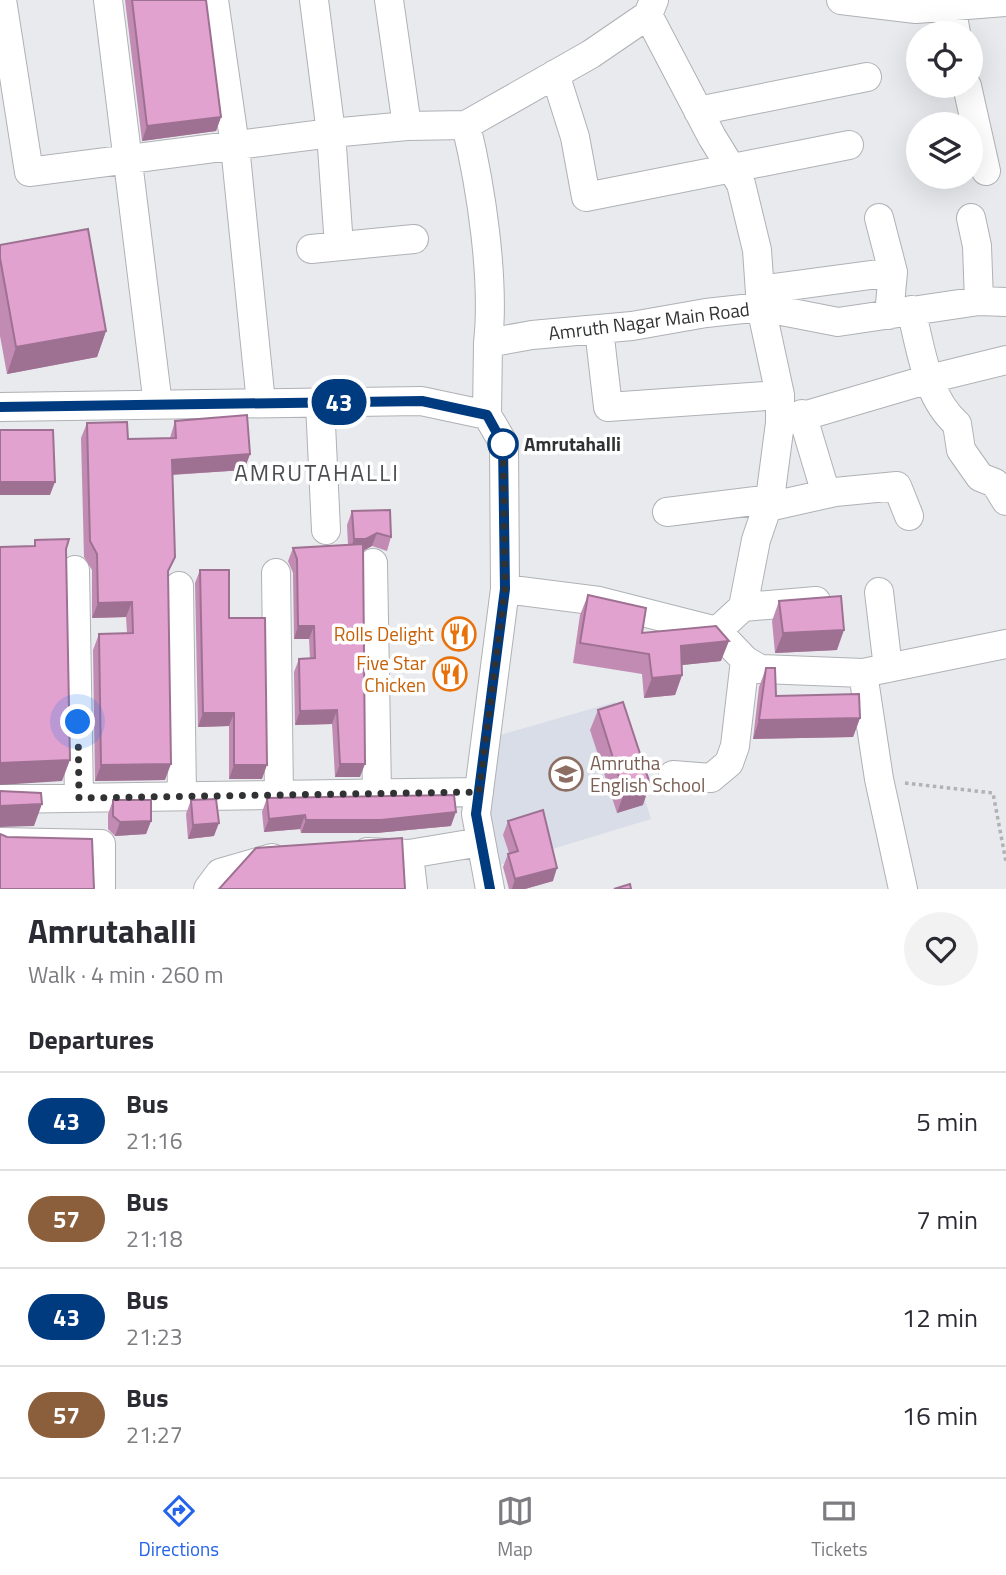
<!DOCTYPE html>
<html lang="en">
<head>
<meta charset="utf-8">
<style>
	:root { --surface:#fff; --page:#f2f2f3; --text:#2b2b33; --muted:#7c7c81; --line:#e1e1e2; --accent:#2563eb }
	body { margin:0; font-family:"Titillium Web",sans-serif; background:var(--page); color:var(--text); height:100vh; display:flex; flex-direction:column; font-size:26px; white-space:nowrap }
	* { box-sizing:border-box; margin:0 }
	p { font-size:23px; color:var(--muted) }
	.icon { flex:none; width:38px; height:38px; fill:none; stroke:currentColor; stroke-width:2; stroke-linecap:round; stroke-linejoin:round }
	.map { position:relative; height:889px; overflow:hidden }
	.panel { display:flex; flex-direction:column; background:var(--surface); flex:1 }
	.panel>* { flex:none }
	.badge { padding:0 14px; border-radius:23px; font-size:24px; line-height:46px }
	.tools { position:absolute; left:906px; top:21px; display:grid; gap:14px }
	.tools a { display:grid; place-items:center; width:77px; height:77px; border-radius:50%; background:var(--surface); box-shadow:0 7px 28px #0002; font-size:35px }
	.you { position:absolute; width:35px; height:35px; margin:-18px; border:5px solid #fff; border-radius:50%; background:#1a73e8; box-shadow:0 0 0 10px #1a73e833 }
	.map>.badge { position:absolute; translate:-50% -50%; box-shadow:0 0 0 4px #fff }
	h2 { padding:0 28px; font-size:26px; line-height:63px }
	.round { display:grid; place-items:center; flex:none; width:74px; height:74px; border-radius:37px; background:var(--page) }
	.headline { display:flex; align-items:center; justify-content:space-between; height:119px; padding:0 28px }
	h1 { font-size:33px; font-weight:700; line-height:52px }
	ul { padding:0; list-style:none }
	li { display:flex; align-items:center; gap:21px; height:98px; padding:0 28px; border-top:2px solid var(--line) }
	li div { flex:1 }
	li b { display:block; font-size:26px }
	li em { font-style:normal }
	li .badge { min-width:77px; font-weight:700; text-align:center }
	.dock { display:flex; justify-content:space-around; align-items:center; height:98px; border-top:2px solid var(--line); background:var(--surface); font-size:19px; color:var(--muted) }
	.dock a { display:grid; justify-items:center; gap:4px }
	.dock .on { color:var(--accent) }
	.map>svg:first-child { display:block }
	.built { fill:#d8dde8 }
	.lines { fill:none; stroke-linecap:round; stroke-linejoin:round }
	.minor-casing { stroke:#afb1b5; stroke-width:30 }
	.path { stroke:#b1b2b5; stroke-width:3.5; stroke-dasharray:3.5 3.5; stroke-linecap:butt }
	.minor { stroke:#fff; stroke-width:28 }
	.wall { fill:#c28bb3 }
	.shaded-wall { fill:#9e7192 }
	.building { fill:#e2a2d0; stroke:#9e7192; stroke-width:2 }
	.line-casing { stroke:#fff; stroke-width:16 }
	.line { stroke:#003b80; stroke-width:10 }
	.walk { stroke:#313233; stroke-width:7; stroke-dasharray:0 12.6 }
	.stop-dot { fill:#fff; stroke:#003b80; stroke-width:3.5 }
	.labels { text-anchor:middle; stroke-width:7; stroke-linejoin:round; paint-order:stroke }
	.street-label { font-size:19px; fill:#313233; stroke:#fff }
	.stop-label { font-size:19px; font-weight:bold; fill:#313233; stroke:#fff; text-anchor:start }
	.food-label { font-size:19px; fill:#c56008; stroke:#fff; text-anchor:end }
	.education-label { font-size:19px; fill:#785e54; stroke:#fff; text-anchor:start }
	.quarter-label { font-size:23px; letter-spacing:2px; fill:#4c4e52; stroke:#fff }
</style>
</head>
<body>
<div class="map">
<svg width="1006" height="889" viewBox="0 0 1006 889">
	<rect width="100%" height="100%" fill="#e8eaee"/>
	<path class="built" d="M615 702 651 819 500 865 488 813 500 735Z"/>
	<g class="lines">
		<defs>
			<path id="minor" d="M2 0 29 172 331 133 407 126 389 0
				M108 0 158 405
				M214 0 235 146 261 403
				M314 0 331 133 339 246
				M841 0 916 9 1006 2
				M951 6 956 33
				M555 74 575 137 586 197 849 145
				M967 86 986 171
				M698 111 867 77
				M407 126 466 125
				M879 218 893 272 889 315
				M971 218 977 246 979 301
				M311 249 414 239
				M760 290 893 272
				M911 310C921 348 926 397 957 424L961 450 980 477 995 483 1006 501
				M599 329 608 407 780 395
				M488 343C495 279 481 187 466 125L591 54 648 15 654 0
				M320 403 326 530
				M0 407 421 401 487 415 504 444 505 589 476 814 490 889
				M802 414 826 494
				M487 415 488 343 532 335 632 326 706 313 761 307 838 322 979 301 1006 302
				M780 423 929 379 1006 360
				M768 507 835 492 897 486 909 516
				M667 512 770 499
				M373 563 377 793
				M75 570 79 798
				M276 573 279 795
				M179 586 182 796
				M505 589 599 601 717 631 743 607 756 540 770 499 780 423V395L761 307 757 250 741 184 712 137 648 15
				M879 592 888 668
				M743 607 816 601
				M717 631 745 660 760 669 863 673 879 779 903 889
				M863 673 1006 644
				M673 775 711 778 729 763 735 746 745 660
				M0 799 479 792
				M0 842 101 844V889
				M367 852 409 854 481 842
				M409 854 413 889
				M208 889 220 873 272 858"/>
		</defs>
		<use href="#minor" class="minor-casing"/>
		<path class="path" d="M905 783 993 793 1006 862"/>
		<use href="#minor" class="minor"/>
	</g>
	<path class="wall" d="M125 0H206L221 117 216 131 142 141Z
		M0 245 106 331 97 357 7 374 0 336Z
		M175 421 250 454 244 470 172 475 168 575 165 780 95 781 93 650 99 634 127 633 126 617 92 618V570L84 557 81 438 87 423 128 439 170 438Z
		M352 511 391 537 387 551 372 546 363 551 360 777H335L332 724 295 725 294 672 299 659H310L309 639H294L293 573 288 561 293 548 348 545 347 525Z
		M200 570 229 618 262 779H229V726L198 727 195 583Z
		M588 595 642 633 721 661 682 665V675L675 695 644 698 642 674 573 663 580 615Z
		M779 601 837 650 775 653 772 621Z
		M766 668 776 696 860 718 853 737 753 739 759 687Z
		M598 710 643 805 617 813 590 730Z
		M267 798 451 826 376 833H301L300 829 264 832 262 812Z
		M113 800 151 821 146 834 115 836 108 829V814Z
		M191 800 214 836 188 839 186 814Z
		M508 821 553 881 525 889H509L503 867 508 854 509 853 503 835Z"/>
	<path class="shaded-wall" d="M221 117 216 131 142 141 147 126Z
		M106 331 97 357 7 374 16 347Z
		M250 454 244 470 166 475 172 460Z
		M0 482H55L50 495H0Z
		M377 533 372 546 361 552 349 553 354 539Z
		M132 602 126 617 92 618 98 603Z
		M298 626H314L309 639H294Z
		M844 630 837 650 775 653 783 633Z
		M729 641 721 661 673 666 681 646Z
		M682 675 675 695 644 698 652 678Z
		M337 710 332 724 295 725 300 711Z
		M203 713H234L229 726 198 727Z
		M860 718 853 737 753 739 759 720Z
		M70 760 62 781 0 785V763Z
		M171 764 165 780 95 781 101 765Z
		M340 764H365L360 777H335Z
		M234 765H267L262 779H229Z
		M650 784 643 805 617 813 624 793Z
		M42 804 34 826 0 827V806Z
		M456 812 451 826 376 833H301L306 820Z
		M305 815 300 829 264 832 269 819Z
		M151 821 146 834 115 836 120 822Z
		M219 823 214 836 188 839 193 825Z
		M557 868 553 881 525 889H512L515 879Z"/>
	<path class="building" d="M132 0H206L221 117 147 126Z
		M88 229 106 331 16 347 0 258V245Z
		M247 415 250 454 172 460 175 557 168 571 171 764 101 765 99 634 133 633 132 602 98 603 97 554 90 541 87 423 127 422 128 439 176 438 175 421Z
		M0 430H53L55 482H0Z
		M390 510 391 537 377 533 366 539H354L352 511Z
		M69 539 66 549 70 760 0 763V547L35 546V540Z
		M363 544 365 764H340L337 710 300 711 299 659 315 658 314 626H298L297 559 293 548Z
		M200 570H229V618H265L267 765H234V713H203Z
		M588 595 646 608 642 633 716 626 729 641 681 646 682 675 652 678 649 654 580 643Z
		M841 596 844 630 783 633 779 601Z
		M766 668H775L776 696 859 694 860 718 759 720Z
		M623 702 650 784 624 793 598 710Z
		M0 791 41 793 42 804 0 806Z
		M454 795 456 812 381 820H306L305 815 269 819 267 798Z
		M216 799 219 823 193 825 191 800Z
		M113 800H151V821L120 822 113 816Z
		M543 810 557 868 515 879 508 854 518 851 508 821Z
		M0 834 7 837 92 839 94 889H0Z
		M402 838 405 889H219L256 848Z
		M630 884 631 889H614Z"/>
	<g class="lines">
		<defs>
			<path id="line" d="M0 407 422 401 487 415 503 444 505 589 476 814 490 889"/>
		</defs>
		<use href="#line" class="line-casing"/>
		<use href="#line" class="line"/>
		<path class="walk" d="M78 722 79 798 479 792 505 589 503 444"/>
	</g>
	<defs>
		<symbol id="restaurant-ring" viewBox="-11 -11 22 22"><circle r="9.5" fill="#fff" stroke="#e8710a" stroke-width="1.5"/><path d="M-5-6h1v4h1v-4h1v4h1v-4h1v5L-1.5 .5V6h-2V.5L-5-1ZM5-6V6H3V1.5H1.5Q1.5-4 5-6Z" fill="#e8710a"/></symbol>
		<symbol id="school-ring" viewBox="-11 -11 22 22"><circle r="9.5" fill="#fff" stroke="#8d6e63" stroke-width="1.5"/><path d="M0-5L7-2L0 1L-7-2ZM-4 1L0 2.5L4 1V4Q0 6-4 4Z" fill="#8d6e63"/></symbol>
	</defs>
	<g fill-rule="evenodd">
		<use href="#restaurant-ring" x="440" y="615" width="38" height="38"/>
		<use href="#restaurant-ring" x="431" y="655" width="38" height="38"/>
		<use href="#school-ring" x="547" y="755" width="38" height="38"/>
	</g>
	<circle class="stop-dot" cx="503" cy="444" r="14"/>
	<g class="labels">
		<g class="street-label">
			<text transform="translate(649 321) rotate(-7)" y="7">Amruth Nagar Main Road</text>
		</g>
		<g class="stop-label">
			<text x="524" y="451">Amrutahalli</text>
		</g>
		<g class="food-label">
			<text x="434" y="641">Rolls Delight</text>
			<text x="426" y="670">Five Star<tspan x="426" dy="22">Chicken</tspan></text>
		</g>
		<g class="education-label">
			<text x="590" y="770">Amrutha<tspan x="590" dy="22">English School</tspan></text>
		</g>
		<g class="quarter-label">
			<text x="317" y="481">AMRUTAHALLI</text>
		</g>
	</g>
</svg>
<div class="tools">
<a><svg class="icon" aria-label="locate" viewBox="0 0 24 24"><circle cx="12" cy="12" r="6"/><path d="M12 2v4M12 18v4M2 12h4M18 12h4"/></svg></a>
<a><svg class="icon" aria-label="layers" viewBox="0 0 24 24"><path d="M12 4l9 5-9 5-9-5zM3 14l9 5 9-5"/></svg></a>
</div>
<div class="you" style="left:78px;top:722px"></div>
<b class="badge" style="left:339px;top:402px;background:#003b80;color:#fff">43</b>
</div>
<section class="panel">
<div class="headline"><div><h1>Amrutahalli</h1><p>Walk · 4 min · 260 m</p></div><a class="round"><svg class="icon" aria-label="heart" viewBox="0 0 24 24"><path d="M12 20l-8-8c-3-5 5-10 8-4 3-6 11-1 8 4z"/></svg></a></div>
<h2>Departures</h2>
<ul>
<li><span class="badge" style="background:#003b80;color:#fff">43</span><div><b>Bus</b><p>21:16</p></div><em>5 min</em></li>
<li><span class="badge" style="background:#8b5e3c;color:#fff">57</span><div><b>Bus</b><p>21:18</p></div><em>7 min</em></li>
<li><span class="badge" style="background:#003b80;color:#fff">43</span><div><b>Bus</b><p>21:23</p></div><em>12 min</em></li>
<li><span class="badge" style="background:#8b5e3c;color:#fff">57</span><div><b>Bus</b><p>21:27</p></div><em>16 min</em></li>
</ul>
</section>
<nav class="dock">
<a class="on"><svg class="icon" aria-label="directions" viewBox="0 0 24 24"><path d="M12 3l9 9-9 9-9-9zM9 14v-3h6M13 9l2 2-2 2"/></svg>Directions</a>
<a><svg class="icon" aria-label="map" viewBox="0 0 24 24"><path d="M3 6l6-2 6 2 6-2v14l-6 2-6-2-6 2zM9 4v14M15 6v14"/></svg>Map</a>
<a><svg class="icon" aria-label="tickets" viewBox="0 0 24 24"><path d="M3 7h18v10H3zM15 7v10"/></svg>Tickets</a>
</nav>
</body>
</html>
